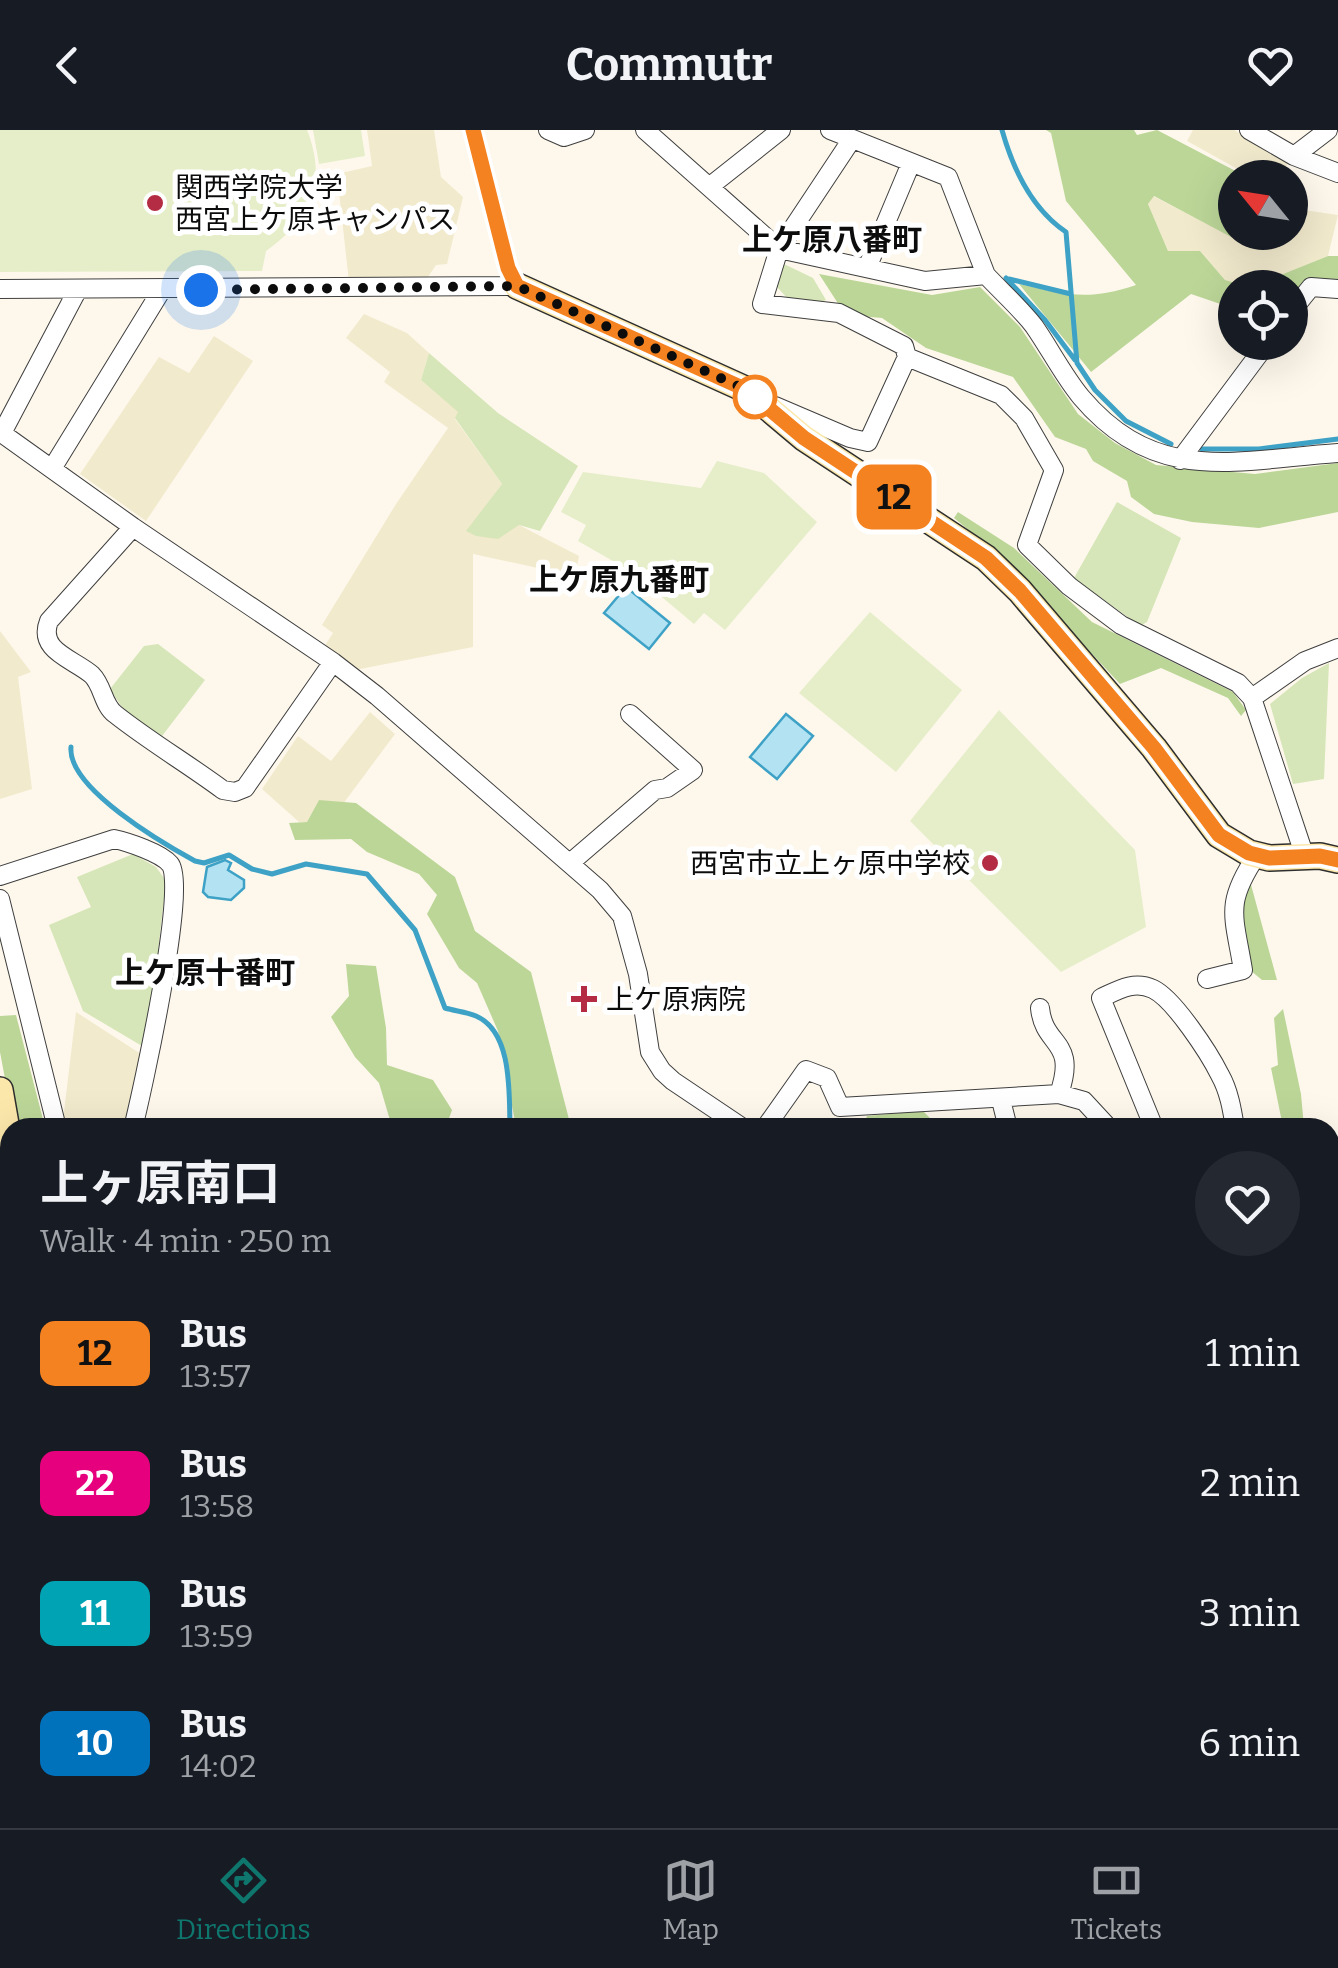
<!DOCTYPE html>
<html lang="en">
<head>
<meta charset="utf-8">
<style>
	:root { --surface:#171b24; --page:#242831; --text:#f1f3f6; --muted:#9ea1a6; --line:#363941; --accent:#0f766e }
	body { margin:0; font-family:Bitter,"Noto Sans JP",serif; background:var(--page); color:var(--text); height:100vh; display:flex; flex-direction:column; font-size:38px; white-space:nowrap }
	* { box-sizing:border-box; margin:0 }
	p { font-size:32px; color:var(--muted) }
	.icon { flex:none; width:55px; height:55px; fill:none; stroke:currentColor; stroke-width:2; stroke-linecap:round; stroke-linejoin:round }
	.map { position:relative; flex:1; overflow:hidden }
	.drawer { position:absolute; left:0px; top:988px; width:1340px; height:712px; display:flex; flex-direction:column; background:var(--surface); border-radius:30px 30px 0 0; box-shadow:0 10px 40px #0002 }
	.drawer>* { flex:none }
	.badge { padding:0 20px; border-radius:15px; font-size:35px; line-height:65px }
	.needle { width:65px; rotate:300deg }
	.tools { position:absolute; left:1218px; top:30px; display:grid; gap:20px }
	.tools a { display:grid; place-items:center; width:90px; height:90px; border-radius:50%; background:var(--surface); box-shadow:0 10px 40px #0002; font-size:50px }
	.you { position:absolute; width:50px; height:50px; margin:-25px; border:8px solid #fff; border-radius:50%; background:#1a73e8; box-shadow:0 0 0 15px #1a73e833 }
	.map>.badge { position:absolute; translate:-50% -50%; box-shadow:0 0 0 5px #fff }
	.round { display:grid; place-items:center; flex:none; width:105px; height:105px; border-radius:52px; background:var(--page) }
	.head { display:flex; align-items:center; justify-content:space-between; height:170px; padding:0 40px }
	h1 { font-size:48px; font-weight:700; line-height:75px }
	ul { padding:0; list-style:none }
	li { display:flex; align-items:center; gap:30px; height:130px; padding:0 40px }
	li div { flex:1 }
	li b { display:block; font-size:38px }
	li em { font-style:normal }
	li .badge { min-width:110px; font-weight:700; text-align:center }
	header { display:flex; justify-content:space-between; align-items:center; height:130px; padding:0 40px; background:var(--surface); font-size:45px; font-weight:700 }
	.tabs { display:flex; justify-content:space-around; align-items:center; height:140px; border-top:2px solid var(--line); background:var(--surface); font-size:28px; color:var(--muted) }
	.tabs a { display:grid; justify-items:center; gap:5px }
	.tabs .selected { color:var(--accent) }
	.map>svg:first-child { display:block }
	.farmland { fill:#f2eacd }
	.green { fill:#d6e6b8 }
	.forest { fill:#bcd698 }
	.pitch { fill:#e6eec9 }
	.water { fill:#b3e3f3; stroke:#3ea1c6; stroke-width:2.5 }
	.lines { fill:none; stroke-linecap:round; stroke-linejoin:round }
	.stream { stroke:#3ea1c6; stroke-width:5 }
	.river { stroke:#b3e3f3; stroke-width:28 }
	.street-casing { stroke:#3f3f3f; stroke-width:20 }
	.secondary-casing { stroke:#2e2e2e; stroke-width:28 }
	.street { stroke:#fff; stroke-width:18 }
	.secondary { stroke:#fbe7aa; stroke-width:25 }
	.line-casing { stroke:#fff; stroke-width:22 }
	.line { stroke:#f58220; stroke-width:15 }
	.walk { stroke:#0c0c0c; stroke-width:10; stroke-dasharray:0 18 }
	.poi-dot { fill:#b42c43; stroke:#fff; stroke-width:4 }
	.stop-dot { fill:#fff; stroke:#f58220; stroke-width:5 }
	.labels { text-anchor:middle; stroke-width:10; stroke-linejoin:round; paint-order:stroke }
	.poi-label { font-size:28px; fill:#0c0c0c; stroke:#fff; text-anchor:start }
	.neighbourhood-label { font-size:30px; font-weight:bold; fill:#0c0c0c; stroke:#fff }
</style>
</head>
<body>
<header><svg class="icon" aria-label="back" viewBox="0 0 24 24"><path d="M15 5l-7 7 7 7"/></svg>Commutr<svg class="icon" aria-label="heart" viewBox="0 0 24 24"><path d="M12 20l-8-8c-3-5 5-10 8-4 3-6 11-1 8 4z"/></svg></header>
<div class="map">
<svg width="1338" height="1698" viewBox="0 0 1338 1698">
	<rect width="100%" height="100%" fill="#fef8ec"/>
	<path class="farmland" d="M367 0H434L441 47 463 67 447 134 436 135 424 153 349 152 337 44 372 36Z
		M1193 0H1234L1289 32 1280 47H1252L1187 11Z
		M1153 66 1248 115 1257 103 1290 102V78L1338 85 1328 126 1251 157 1225 150 1200 121H1168L1148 74Z
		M364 184 407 203 429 223 421 250 459 282 455 289 502 354 467 401 519 395 579 426 575 446 473 424V517L355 540 324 517 333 503 322 495 396 374 448 298 384 252 390 242 346 208Z
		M214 206 253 231 146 391 80 344 159 227 189 243Z
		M0 501 31 542 18 547 32 659 0 669Z
		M370 582 395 604 343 674 319 670 307 692H299L262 659 298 606 331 631Z
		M76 882 144 926 126 997 62 998Z"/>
	<path class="green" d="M784 134 813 148 826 170 813 175 790 171 776 156Z
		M429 223 498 283 578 336 540 401 519 395 498 409 476 406 466 401 502 354 455 288 458 282 421 250Z
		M1117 372 1181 408 1147 492 1140 496 1074 448Z
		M158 514 205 550 162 606 125 582 110 559 144 516Z
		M1329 533 1324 649 1293 654 1270 574 1302 548Z
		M133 724 156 737 166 751 147 919 83 881 49 795 91 777 77 747Z"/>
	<path class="forest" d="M1046 0H1134L1137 5 1157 0 1247 47 1235 48V102L1254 103 1248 116 1154 66 1148 74 1168 121H1200L1225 150 1251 157 1328 126H1338V153L1290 171V158H1235V179L1191 164 1091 242 1019 154C1068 165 1088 171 1136 155L1066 71 1051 3Z
		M819 144 932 165 980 157 1020 197 1078 284 1115 313 1156 335 1255 344 1338 333V382L1259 398 1192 392 1154 384 1131 367 1127 351 1093 331 1086 319 1055 307 1013 247 926 218 882 188 859 186 839 175Z
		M958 382 1014 418 1092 492 1233 562 1246 580 1241 586 1228 568 1161 538 1120 554 1004 429 954 388Z
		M319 670 356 673 455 747 475 801 531 842 571 997H516L498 901 477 853 459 838 427 784 437 765 419 744 367 722 351 709 295 710 289 693 307 692Z
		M1250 751 1277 850H1262L1250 840 1241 774Z
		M346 834 376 836 386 898 387 935 433 950 452 980 446 997H392L379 953 355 927 331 887 349 866Z
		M1283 879 1301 964 1304 997H1283L1271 938 1278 935 1274 888Z
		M16 885 45 997H14L0 922V886Z
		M923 981 935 993 933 997H863L867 986Z
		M1333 1473 1338 1474V1547L1330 1544V1481Z"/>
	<path class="pitch" d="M0 0H307C328 53 310 90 266 121L262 141 0 142Z
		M313 0H361L365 26 319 34Z
		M717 331 764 343 817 392 725 500 704 483 694 494 632 442 578 411 586 395 561 382 583 342 701 358Z
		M870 482 962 560 896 642 799 563Z
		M999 580 1135 720 1146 797 1061 842 910 691Z"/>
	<path class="water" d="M626 457 670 493 649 519 604 483Z
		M786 584 813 606 777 649 750 627Z
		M225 730 231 733 228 740 244 750V758L231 770 208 767 203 762 207 737Z"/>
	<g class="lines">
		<path class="stream" d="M1002 0C1013 39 1032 79 1066 102L1077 233 1095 260 1126 291 1171 314
			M1006 148 1045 190 1075 230
			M1009 149 1071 164
			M1202 319H1259L1338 309
			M71 617C67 658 164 714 195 731L204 733 229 725 252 739 272 744 306 734 367 744 415 800 445 878C455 881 467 882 476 886 513 902 509 965 510 998"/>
		<path class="river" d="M0 1367 10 1373
			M327 1690 329 1698"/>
		<defs>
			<path id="street" d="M548 0 564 7 585 0
				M645 0 779 119 925 151 986 145C1002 162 1020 178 1034 196 1050 219 1063 245 1081 267 1156 356 1237 330 1338 323
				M830 0 948 47 986 145
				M1249 0 1294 26 1338 43
				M852 9 779 119 762 174 839 183 904 216 907 227 1001 265 1024 288 1054 340 1027 415 1069 456 1121 495 1238 553 1252 568 1305 727
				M1294 26 1328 0
				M709 57 781 0
				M867 138 911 33
				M0 159 517 156 508 138 473 0
				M1290 183 1311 157 1338 159
				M775 276 850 308 868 312 907 227
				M0 302 133 397 333 532 377 566 600 760 622 786 638 844 650 922 662 941 673 951 743 998
				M2 303 78 159
				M1180 330 1268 212
				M53 337 161 161
				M133 397 49 491C37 521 74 529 92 545 103 556 103 575 115 584 149 611 188 634 223 660L235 662 245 658 333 532
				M1252 568 1305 531 1338 518
				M570 733 655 660 667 658 693 640 630 584
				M0 746 114 709C128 712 161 723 170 734 188 755 142 962 133 998
				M0 769 57 998
				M1207 849 1243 840C1234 785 1224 774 1257 725
				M1040 878C1044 918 1078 909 1059 964
				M1001 970 1008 998
				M765 998 806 940 827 948 840 977 1059 964 1084 971 1109 998
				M1154 998 1101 868C1118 860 1134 850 1153 859 1174 869 1209 923 1220 945 1229 961 1232 979 1235 998
				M0 1118 8 1121 10 1133
				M0 1201 10 1199
				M1330 1221 1338 1223
				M0 1256 10 1260
				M0 1352 10 1358
				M1330 1380 1338 1389
				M1330 1460 1338 1463
				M1330 1630 1338 1626
				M589 1690 595 1698
				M799 1690 805 1698
				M1198 1690 1217 1698
				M181 1698 201 1690
				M349 1698 369 1693 372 1698
				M506 1698 517 1693 521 1698
				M837 1698 850 1690
				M1081 1698 1083 1690
				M1333 1698 1338 1696"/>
			<path id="secondary" d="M517 156 747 260 804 308 986 428 1020 461 1154 618 1219 705 1249 723 1269 728 1320 726 1338 730
				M0 960 10 1017
				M0 1488 10 1498
				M203 1690 205 1698
				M258 1690 269 1698"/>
		</defs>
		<use href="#street" class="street-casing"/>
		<use href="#secondary" class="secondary-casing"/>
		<use href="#street" class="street"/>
		<use href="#secondary" class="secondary"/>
	</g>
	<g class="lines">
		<defs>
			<path id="line" d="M473 0 508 138 517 156 747 260 804 308 986 428 1020 461 1154 618 1219 705 1249 723 1269 728 1320 726 1338 730"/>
		</defs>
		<use href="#line" class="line-casing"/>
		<use href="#line" class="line"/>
		<path class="walk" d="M201 160 517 156 747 260 755 267"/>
	</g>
	<g class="poi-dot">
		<circle cx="155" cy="73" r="10"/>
		<circle cx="990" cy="733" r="10"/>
		<path d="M579 854h10v10h10v10h-10v10h-10v-10h-10v-10h10z"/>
	</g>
	<circle class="stop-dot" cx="755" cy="267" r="20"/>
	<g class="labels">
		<g class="poi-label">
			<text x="175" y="67">関西学院大学<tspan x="175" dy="32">西宮上ケ原キャンパス</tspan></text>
			<text x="970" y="743" text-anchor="end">西宮市立上ヶ原中学校</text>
			<text x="606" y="879">上ケ原病院</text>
		</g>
		<g class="neighbourhood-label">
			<text x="832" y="120">上ケ原八番町</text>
			<text x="619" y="460">上ケ原九番町</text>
			<text x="205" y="853">上ケ原十番町</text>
		</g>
	</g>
</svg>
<div class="tools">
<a><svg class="needle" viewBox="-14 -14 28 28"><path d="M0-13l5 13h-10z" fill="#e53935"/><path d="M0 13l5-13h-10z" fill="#9ea1a6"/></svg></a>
<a><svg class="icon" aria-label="locate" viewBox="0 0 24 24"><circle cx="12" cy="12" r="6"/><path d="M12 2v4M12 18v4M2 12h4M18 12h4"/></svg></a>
</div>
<div class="you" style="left:201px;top:160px"></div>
<b class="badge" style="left:894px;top:367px;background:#f58220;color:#111">12</b>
<section class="drawer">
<div class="head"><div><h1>上ヶ原南口</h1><p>Walk · 4 min · 250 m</p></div><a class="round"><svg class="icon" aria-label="heart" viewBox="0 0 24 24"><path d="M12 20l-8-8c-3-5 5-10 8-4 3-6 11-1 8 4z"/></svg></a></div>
<ul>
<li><span class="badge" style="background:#f58220;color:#111">12</span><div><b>Bus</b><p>13:57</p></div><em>1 min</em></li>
<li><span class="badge" style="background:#e6007e;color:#fff">22</span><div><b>Bus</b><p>13:58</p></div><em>2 min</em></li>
<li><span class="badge" style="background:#00a3b4;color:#fff">11</span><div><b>Bus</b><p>13:59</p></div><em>3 min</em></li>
<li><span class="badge" style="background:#0072bc;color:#fff">10</span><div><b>Bus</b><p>14:02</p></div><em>6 min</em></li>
</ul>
</section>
</div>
<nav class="tabs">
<a class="selected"><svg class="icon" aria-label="directions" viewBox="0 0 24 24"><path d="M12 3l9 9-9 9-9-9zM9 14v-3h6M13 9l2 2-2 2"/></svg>Directions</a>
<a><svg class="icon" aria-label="map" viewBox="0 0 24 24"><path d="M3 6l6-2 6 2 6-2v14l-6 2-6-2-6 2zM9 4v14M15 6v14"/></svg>Map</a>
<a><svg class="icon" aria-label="tickets" viewBox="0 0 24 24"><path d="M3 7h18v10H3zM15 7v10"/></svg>Tickets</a>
</nav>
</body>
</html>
